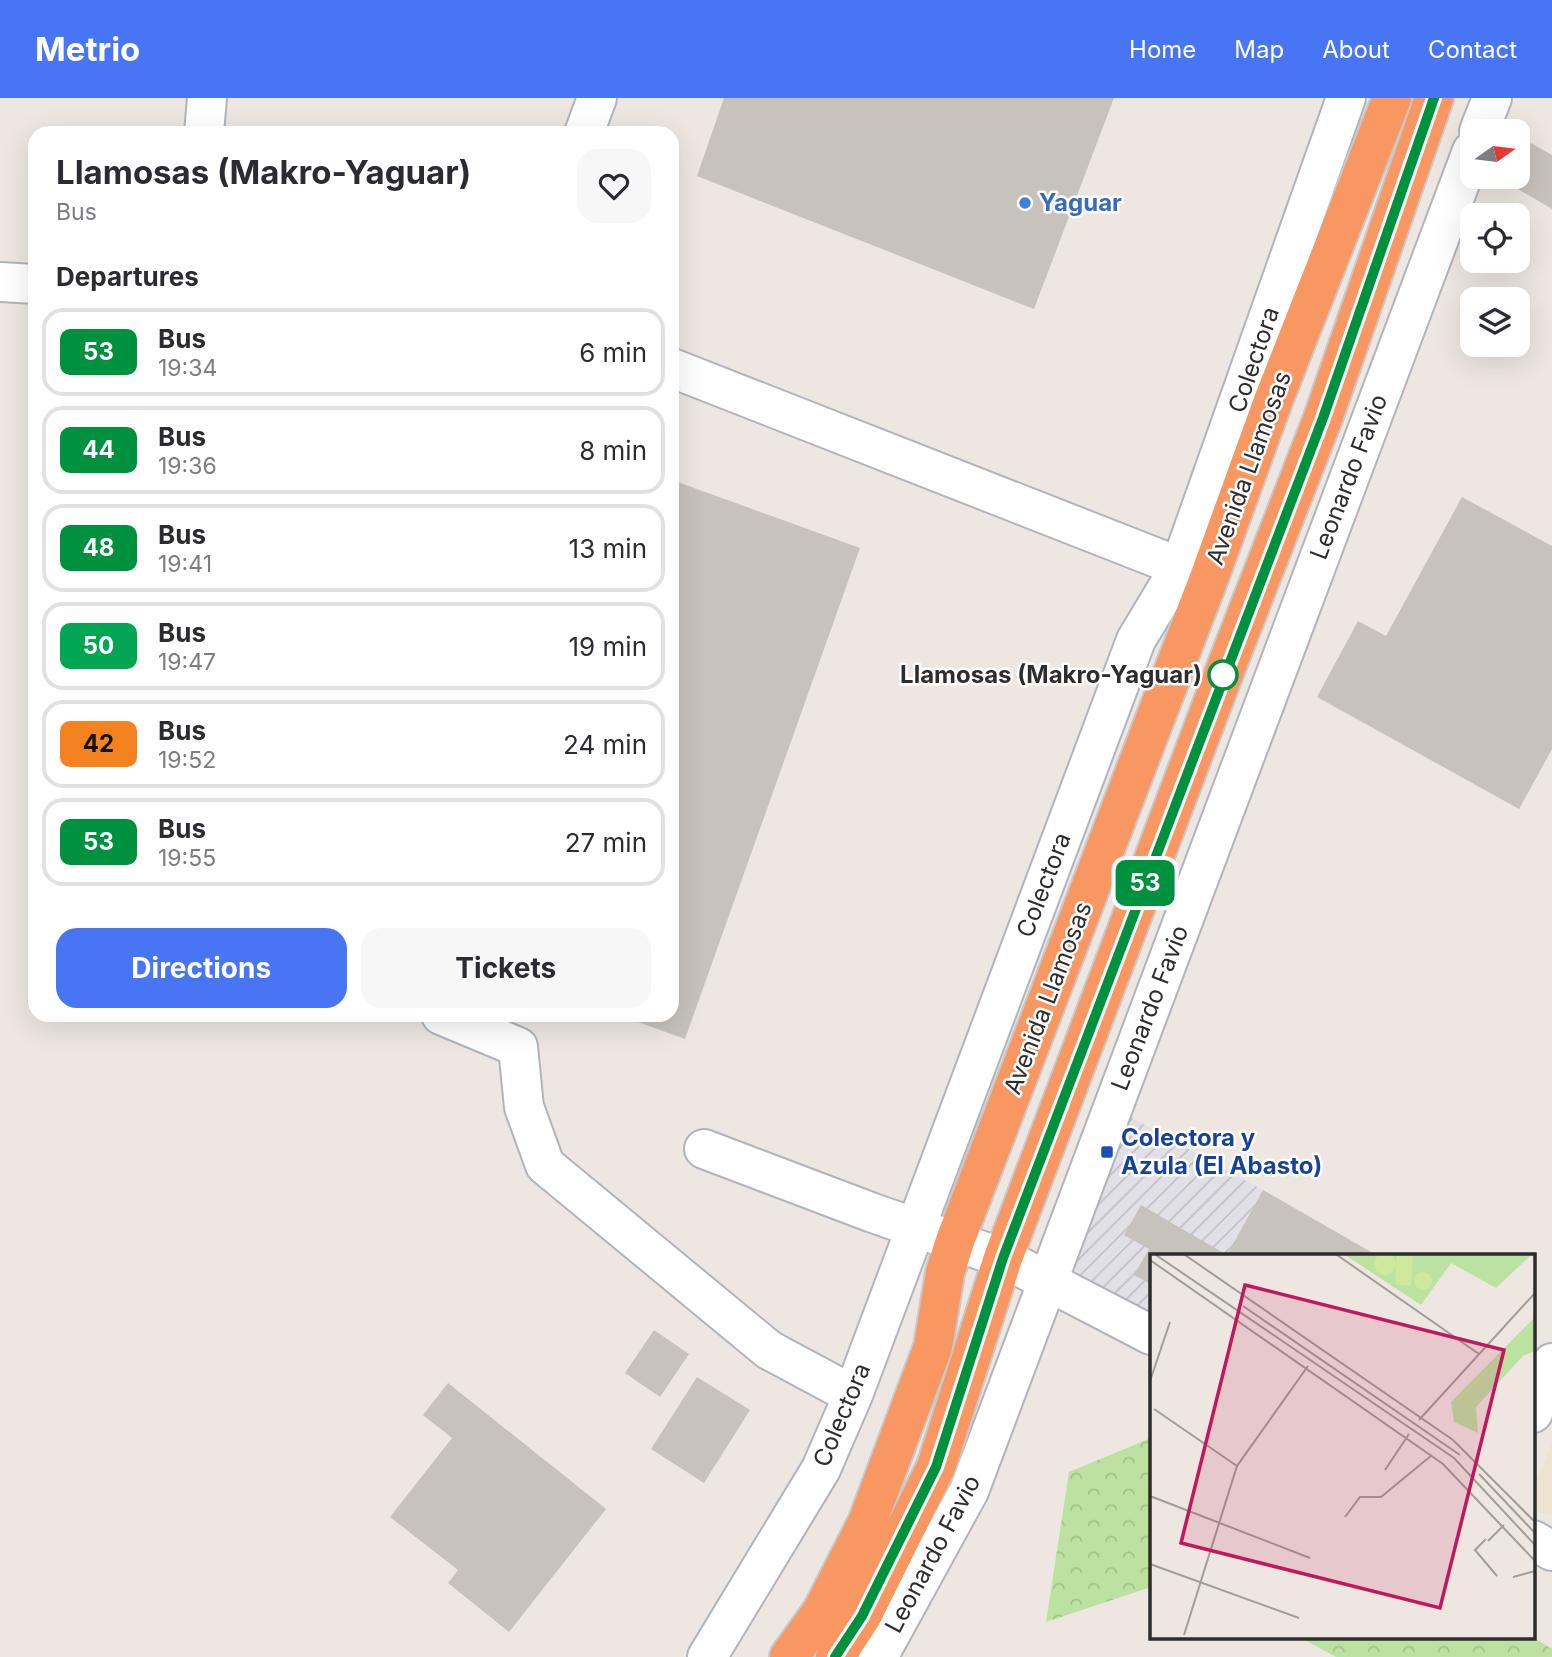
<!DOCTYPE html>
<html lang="en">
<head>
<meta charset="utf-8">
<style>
	:root { --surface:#fff; --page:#f7f7f7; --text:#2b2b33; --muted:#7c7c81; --line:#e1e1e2; --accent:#4875f3 }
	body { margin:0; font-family:Inter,sans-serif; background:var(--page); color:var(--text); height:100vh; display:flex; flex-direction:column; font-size:26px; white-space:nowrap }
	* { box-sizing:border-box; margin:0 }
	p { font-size:23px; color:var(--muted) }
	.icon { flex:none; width:38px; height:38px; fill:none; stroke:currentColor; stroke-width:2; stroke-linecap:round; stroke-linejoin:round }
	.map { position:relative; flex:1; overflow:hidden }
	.details { position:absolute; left:28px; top:28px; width:651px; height:896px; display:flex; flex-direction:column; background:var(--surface); border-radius:21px; box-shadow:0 7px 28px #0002 }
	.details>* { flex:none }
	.badge { padding:0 14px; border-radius:10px; font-size:24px; line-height:46px }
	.needle { width:46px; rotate:76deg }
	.controls { position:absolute; left:1460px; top:21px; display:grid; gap:14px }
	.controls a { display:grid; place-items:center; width:70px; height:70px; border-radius:14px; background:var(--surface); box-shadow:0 7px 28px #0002; font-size:35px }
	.map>.badge { position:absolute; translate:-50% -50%; box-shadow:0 0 0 4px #fff }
	h2 { padding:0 28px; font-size:26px; line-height:63px }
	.round { display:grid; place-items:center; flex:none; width:74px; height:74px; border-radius:21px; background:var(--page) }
	.head { display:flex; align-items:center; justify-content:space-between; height:119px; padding:0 28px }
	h1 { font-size:33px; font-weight:700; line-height:52px }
	.action { display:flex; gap:14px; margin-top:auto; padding:14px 28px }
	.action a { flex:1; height:80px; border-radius:21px; background:var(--accent); color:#fff; font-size:28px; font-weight:700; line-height:80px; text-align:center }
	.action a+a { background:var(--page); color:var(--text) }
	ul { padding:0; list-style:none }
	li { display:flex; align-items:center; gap:21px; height:88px; margin:0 14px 10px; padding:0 14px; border:4px solid var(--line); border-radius:21px }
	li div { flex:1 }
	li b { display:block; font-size:26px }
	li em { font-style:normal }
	li .badge { min-width:77px; font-weight:700; text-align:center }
	header { display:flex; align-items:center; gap:42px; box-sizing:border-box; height:98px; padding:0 35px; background:var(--accent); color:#fff }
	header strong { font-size:33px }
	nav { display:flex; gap:38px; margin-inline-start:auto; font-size:24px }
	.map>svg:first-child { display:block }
	.industrial { fill:url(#industrial-furrows) }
	.education { fill:#eee3d1 }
	.forest { fill:url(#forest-crowns) }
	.building { fill:#c7c2bc }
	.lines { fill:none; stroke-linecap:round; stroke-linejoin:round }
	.minor-casing { stroke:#b1b4bd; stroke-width:42 }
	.highway-casing { stroke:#c8c8c8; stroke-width:42 }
	.minor { stroke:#fff; stroke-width:38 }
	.highway { stroke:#f89761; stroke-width:38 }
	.line-casing { stroke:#fff; stroke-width:16 }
	.line { stroke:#00913f; stroke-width:10 }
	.shop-dot { fill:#3f7fe0; stroke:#fff; stroke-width:2.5 }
	.stop-dot { fill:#fff; stroke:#00913f; stroke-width:3.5 }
	.transit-dot { fill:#1a4fb4; stroke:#fff; stroke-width:2.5 }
	.labels { text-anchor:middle; stroke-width:5; stroke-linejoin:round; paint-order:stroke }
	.shop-label { font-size:24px; font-weight:bold; fill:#366cbe; stroke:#fff; text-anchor:start }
	.street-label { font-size:24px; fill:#2d2d2d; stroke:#fff }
	.stop-label { font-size:24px; font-weight:bold; fill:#2d2d2d; stroke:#fff; text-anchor:end }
	.transit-label { font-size:24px; font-weight:bold; fill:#164399; stroke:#fff; text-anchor:start }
	.inset-road { fill:none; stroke:#a19d99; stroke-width:2 }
	.view { fill:#c2185b; fill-opacity:0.15; stroke:#c2185b; stroke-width:3.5 }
	.inset-edge { fill:none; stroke:#2d2d2d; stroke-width:3.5 }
</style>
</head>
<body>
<header>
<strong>Metrio</strong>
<nav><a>Home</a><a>Map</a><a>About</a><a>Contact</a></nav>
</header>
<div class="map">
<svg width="1552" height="1559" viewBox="0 0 1552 1559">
	<defs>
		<pattern id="industrial-furrows" width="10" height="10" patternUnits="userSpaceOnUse" patternTransform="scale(1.75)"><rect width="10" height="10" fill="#e2e0e7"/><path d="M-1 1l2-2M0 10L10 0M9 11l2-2" fill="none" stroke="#c2c0c6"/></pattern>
		<pattern id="forest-crowns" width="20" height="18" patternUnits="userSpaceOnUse" patternTransform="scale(1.75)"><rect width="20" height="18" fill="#bbe2a0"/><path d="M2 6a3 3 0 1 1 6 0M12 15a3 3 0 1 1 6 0" fill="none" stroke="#a1c28a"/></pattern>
	</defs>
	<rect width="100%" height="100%" fill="#eee7e1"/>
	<path class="industrial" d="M1125 1016 1263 1092 1378 1158H1151V1222L1065 1177Z"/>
	<path class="education" d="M1552 1345V1417L1533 1413V1391Z"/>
	<path class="forest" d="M1151 1340V1489L1046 1524 1069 1374Z
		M1533 1539 1552 1551V1559H1336L1301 1540Z"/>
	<path class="building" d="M724 0H1114L1034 211 697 78Z
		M1531 45 1552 57V111L1508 85 1512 79H1517V69Z
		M672 382 860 450 685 941 619 917H672Z
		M1462 399 1552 448V651L1519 711 1317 599 1358 523 1386 538Z
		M1263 1092 1378 1158H1151V1186L1134 1177 1149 1151 1124 1137 1141 1107 1227 1157Z
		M654 1232 689 1256 660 1299 625 1275Z
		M697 1279 750 1312 704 1385 651 1351Z
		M448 1285 606 1411 509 1534 448 1485 458 1472 390 1419 452 1340 423 1317Z"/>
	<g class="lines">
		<defs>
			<path id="minor" d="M1479 33 1492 0
				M204 35 207 0
				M584 35 597 0
				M0 184 35 186
				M672 270 1180 469
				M441 917 518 949 524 1009 545 1067 769 1252 853 1297
				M704 1051 873 1115 1003 1160 1151 1237
				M1533 1315 1552 1265
				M1533 1442 1552 1453
				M707 1559 821 1371 853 1297 1136 542 1180 469 1346 0
				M878 1559 969 1393 1472 53"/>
			<path id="highway" d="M789 1559 822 1513 867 1425 933 1249 945 1175 955 1143 1209 480 1273 303 1392 0
				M835 1559 862 1518 936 1369 1003 1160 1227 567 1323 320 1434 0"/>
		</defs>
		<use href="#minor" class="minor-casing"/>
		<use href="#highway" class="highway-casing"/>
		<use href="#minor" class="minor"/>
		<use href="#highway" class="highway"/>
	</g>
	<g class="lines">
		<defs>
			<path id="line" d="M835 1559 862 1518 936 1369 1003 1160 1323 320 1434 0"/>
		</defs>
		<use href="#line" class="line-casing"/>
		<use href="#line" class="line"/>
	</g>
	<circle class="shop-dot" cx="1025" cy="105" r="7"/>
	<circle class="stop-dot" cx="1223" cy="577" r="14"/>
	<rect class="transit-dot" x="1100" y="1047" width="14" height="14" rx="3.5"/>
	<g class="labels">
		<g class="shop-label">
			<text x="1039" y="113">Yaguar</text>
		</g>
		<g class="street-label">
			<text transform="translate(1254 262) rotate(-71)" y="8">Colectora</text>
			<text transform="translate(1249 370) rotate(-70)" y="8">Avenida Llamosas</text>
			<text transform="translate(1349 379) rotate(-69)" y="8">Leonardo Favio</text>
			<text transform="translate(1044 787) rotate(-69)" y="8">Colectora</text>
			<text transform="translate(1048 900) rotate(-69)" y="8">Avenida Llamosas</text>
			<text transform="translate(1150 910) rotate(-69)" y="8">Leonardo Favio</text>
			<text transform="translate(842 1317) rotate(-67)" y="8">Colectora</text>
			<text transform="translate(933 1456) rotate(-62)" y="8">Leonardo Favio</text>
		</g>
		<g class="stop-label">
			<text x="1202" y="585">Llamosas (Makro-Yaguar)</text>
		</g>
		<g class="transit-label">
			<text x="1121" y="1048">Colectora y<tspan x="1121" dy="28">Azula (El Abasto)</tspan></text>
		</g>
	</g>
	<g transform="translate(1150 1156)">
		<rect width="385" height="385" fill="#eee7e1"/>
		<path d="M385 63V97L373 102 326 153 328 179 304 168 301 148Z" fill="#bbe2a0"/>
		<path d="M195 1H381L346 34 301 9 271 51Z" fill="#bbe2a0"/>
		<path d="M224 10a11 11 0 1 1 22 0a11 11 0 1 1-22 0ZM247 1 263 2 261 32 245 30ZM264 27a9 9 0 1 1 18 0a9 9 0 1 1-18 0Z" fill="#cee89c"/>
		<path class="inset-road" d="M6 1 304 204 385 291M35 1 303 186 385 268M187 1 329 100M0 6 293 210 385 307M93 52 310 201M0 127 20 68M4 155 87 212M269 166 385 39M235 216 259 180M329 220 385 279M0 242 160 304M195 263 210 243H231L282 201M336 285 325 296 347 322M338 287 354 271M0 310 149 364M363 323 385 317M34 381 87 212 158 112"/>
		<path class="view" d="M95 31 354 96 290 354 31 289Z"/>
		<rect width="385" height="385" class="inset-edge"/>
	</g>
</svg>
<div class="controls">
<a><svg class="needle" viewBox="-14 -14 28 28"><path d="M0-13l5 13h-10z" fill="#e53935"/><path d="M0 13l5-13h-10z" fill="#7c7c81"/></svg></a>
<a><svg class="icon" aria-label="locate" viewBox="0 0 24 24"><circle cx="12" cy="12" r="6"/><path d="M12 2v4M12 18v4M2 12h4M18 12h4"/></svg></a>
<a><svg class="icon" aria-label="layers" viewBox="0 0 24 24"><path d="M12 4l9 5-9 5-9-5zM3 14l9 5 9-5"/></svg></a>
</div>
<b class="badge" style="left:1145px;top:785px;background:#00913f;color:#fff">53</b>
<section class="details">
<div class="head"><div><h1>Llamosas (Makro-Yaguar)</h1><p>Bus</p></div><a class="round"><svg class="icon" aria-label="heart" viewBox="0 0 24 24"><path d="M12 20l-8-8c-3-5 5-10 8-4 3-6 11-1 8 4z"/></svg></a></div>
<h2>Departures</h2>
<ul>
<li><span class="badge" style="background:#00913f;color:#fff">53</span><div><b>Bus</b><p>19:34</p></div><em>6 min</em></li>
<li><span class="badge" style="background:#00913f;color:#fff">44</span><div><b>Bus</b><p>19:36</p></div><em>8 min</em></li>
<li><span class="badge" style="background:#00913f;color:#fff">48</span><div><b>Bus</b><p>19:41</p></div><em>13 min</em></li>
<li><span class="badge" style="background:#00a651;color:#fff">50</span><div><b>Bus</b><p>19:47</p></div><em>19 min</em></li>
<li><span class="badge" style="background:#f58220;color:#111">42</span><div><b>Bus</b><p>19:52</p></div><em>24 min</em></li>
<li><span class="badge" style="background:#00913f;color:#fff">53</span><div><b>Bus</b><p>19:55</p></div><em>27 min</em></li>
</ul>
<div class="action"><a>Directions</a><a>Tickets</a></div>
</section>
</div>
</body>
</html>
